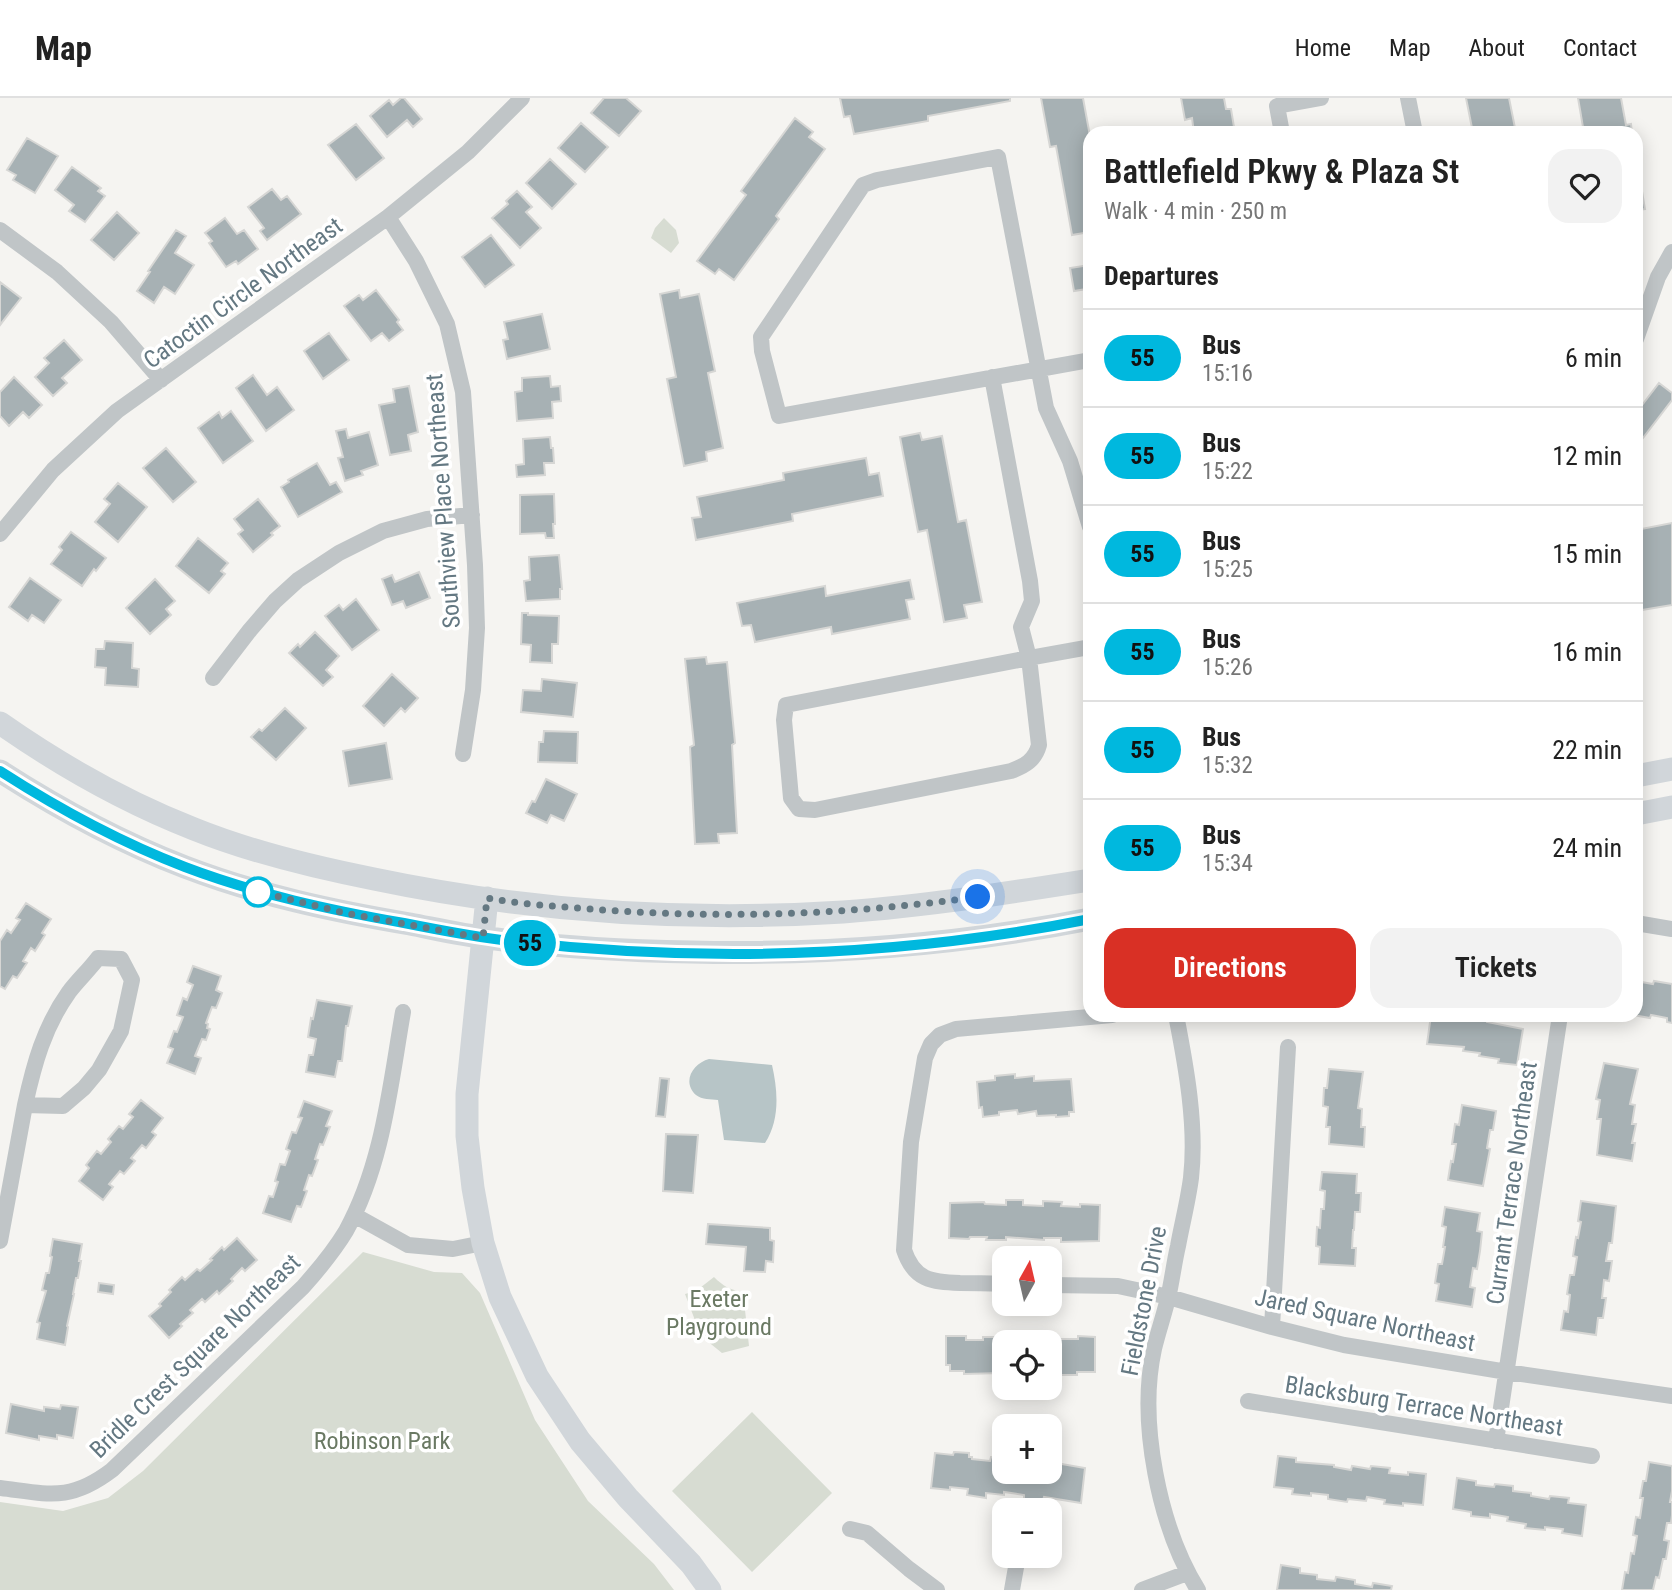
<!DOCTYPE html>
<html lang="en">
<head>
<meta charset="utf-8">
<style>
	:root { --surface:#fff; --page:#f2f2f2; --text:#222; --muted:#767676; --line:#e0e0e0; --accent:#d93025 }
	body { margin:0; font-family:"Roboto Condensed",sans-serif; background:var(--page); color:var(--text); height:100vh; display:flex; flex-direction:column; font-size:26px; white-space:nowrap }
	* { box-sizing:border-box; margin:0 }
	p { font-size:23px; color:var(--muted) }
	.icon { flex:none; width:38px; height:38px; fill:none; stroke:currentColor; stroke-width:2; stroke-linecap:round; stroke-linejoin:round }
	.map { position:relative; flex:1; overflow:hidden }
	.drawer { position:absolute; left:1083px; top:28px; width:560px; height:896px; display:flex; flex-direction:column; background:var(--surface); border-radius:21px; box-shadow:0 4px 18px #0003 }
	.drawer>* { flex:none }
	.badge { padding:0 14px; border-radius:23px; font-size:24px; line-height:46px }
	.needle { width:46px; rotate:8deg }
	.controls { position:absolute; left:992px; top:1148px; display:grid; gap:14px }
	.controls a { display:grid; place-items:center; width:70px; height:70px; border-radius:14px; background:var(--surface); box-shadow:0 4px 18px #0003; font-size:35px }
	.you { position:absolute; width:35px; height:35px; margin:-18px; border:5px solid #fff; border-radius:50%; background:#1a73e8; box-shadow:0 0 0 10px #1a73e833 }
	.map>.badge { position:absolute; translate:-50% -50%; box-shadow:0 0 0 4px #fff }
	h2 { padding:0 21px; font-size:26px; line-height:63px }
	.round { display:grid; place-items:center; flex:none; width:74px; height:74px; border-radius:21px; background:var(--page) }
	.summary { display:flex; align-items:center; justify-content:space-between; height:119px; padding:0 21px }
	h1 { font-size:33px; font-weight:600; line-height:52px }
	.action { display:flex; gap:14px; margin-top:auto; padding:14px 21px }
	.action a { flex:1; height:80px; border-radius:21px; background:var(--accent); color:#fff; font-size:28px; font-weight:600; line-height:80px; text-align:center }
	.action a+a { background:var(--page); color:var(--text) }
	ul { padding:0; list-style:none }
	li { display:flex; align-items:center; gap:21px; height:98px; padding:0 21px; border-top:2px solid var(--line) }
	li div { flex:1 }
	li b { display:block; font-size:26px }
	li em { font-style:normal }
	li .badge { min-width:77px; font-weight:700; text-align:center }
	header { display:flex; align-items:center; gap:42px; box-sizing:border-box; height:98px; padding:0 35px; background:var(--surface); border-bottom:2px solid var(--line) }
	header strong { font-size:33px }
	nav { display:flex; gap:38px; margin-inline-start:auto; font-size:24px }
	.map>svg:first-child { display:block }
	.green { fill:#d7dcd2 }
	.water { fill:#b7c5c7 }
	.building { fill:#a7b1b4; stroke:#d6d6d4; stroke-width:2 }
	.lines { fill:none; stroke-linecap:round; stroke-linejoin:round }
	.street { stroke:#c0c5c7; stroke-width:16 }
	.secondary { stroke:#d1d6da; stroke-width:23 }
	.line-casing { stroke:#fff; stroke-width:16 }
	.line { stroke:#00b8de; stroke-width:10 }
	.walk { stroke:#647882; stroke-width:7; stroke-dasharray:0 12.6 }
	.stop-dot { fill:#fff; stroke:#00b8de; stroke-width:3.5 }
	.labels { text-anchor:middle; stroke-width:7; stroke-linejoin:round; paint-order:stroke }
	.street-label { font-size:24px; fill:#647882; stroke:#fff }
	.park-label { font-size:24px; fill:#6a7963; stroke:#fff }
</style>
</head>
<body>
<header>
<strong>Map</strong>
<nav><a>Home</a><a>Map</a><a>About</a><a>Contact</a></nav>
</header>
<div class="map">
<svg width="1672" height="1492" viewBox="0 0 1672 1492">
	<rect width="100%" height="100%" fill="#f5f4f1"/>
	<path class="green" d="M664 120 676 132 679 145 671 155 651 140 655 130Z
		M363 1154 434 1174 462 1175 480 1195 535 1322 588 1403 654 1466 674 1492H0V1404L63 1413 108 1400 143 1373Z
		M714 1179C723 1188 730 1192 743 1194L749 1248 722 1255 701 1238 685 1196 696 1193Z
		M752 1314 832 1395 752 1474 672 1393Z"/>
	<path class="water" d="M709 961 772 967C778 993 780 1022 765 1045L724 1042 718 1002C711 1001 702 1002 696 997 681 983 694 965 709 961Z"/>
	<path class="building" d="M401 0H404L422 21 413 29 407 22 387 39 370 18 389 2 393 7Z
		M604 0H626L641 13 619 38 591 15Z
		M840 0H1010V3L928 18V23L854 36 850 18 844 19Z
		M1041 0H1083L1090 38V134L1072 137 1056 48 1050 49Z
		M1181 0H1224L1226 11H1231L1235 35H1194L1192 20 1185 22Z
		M1466 0H1509L1516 35H1473Z
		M1578 0H1621L1626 27 1631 26 1632 35H1584Z
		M795 20 813 34 809 39 825 51 776 118 779 121 734 182 719 171 715 176 697 163 746 97 741 93Z
		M581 25 608 49 585 74 558 50Z
		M356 26 384 60 356 82 328 47Z
		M27 40 58 58 35 95 13 82 16 77 7 72Z
		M1636 58 1645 111 1636 112Z
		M550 61 576 86 552 111 526 85Z
		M72 69 101 90 98 93 105 98 85 124 69 113 74 107 55 92Z
		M272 91 281 102 287 98 301 116 267 142 260 133 264 130 248 109Z
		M517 93 532 109 526 114 541 130 520 150 492 120 508 106 506 103Z
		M117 114 139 135 114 162 91 142Z
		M225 120 237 136 244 132 258 151 238 166 236 163 226 169 209 145 212 143 205 135Z
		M176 132 186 138 175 155 194 167 175 196 164 189 154 205 137 193 150 174 148 173Z
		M491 137 514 167 485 189 462 159Z
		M1090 167V208L1087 191 1074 193 1070 170Z
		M0 184 21 200 0 227Z
		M376 192 399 222 397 224 403 232 389 243 382 235 371 243 344 208 359 197 363 202Z
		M679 192 680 200 699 196 715 273 708 275 723 350 706 354 707 363 684 368 667 281 676 279 660 196Z
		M542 216 550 251 507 261 503 242 508 241 504 224Z
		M329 235 349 262 323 281 304 253Z
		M64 242 82 262 62 280 67 285 53 298 35 279 49 265 44 260Z
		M253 277 267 297 277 289 294 312 266 333 236 290Z
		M550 278 551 289 560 288 561 303 552 304 553 320 517 323 515 294 522 293V280Z
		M14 279 42 307 29 320 23 314 9 328 0 318V294Z
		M1659 285 1672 295V302L1636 349V315Z
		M409 288 418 334 408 337 411 353 390 357 379 307 395 304 393 291Z
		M231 313 253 343 223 365 198 330 219 314 222 320Z
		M346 331 348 340 369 334 378 367 361 373 363 377 345 383 338 360 343 359 336 333Z
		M920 335 922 342 942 338 958 424 966 422 982 504 964 507 967 520 944 524 927 432 918 434 900 339Z
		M550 339 551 350H553L554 365H544L545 377 517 379 516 367 524 366 523 341Z
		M166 350 196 384 173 404 143 370Z
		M866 360 869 377 879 375 883 398 792 416 793 423 696 442 692 420 701 419 697 399 784 382 783 375Z
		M317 365 330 387 336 384 342 394 298 419 281 389 289 384 288 382Z
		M118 385 147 409 118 444 95 424 110 406 104 401Z
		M554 396 555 426H553L554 440H546L545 435 520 436V397Z
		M258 401 280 428 271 435 273 437 253 454 238 436 243 432 234 421Z
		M1672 425V507L1636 513V432Z
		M71 434 106 460 96 473 94 471 82 488 51 466 62 452 59 449Z
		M198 440 228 465 221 473 225 476 209 495 176 468Z
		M559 457 562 491H560V501L526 503 524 483 530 482 529 459Z
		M419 474 430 500 406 510 403 503 392 507 382 481 392 477 395 484Z
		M30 480 61 502 44 525 32 517 28 523 9 509Z
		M155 481 175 503 166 511 171 517 150 536 126 510Z
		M910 482 914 501 906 502 910 521 832 536 831 529 755 544 751 527 742 528 737 505 825 488 826 498Z
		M356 501 379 532 352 552 325 518 339 507 343 512Z
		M522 515H528V517L559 518 558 546H552V565L530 564 531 547 521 546Z
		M315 534 339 558 326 572 333 579 323 588 289 555 298 546 300 549Z
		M105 543 133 545 132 570 139 571 138 589 105 587 106 570 95 569 96 551H104Z
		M706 559 707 566 727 564 735 645 732 647 737 735 718 736 719 745 695 746 690 649 694 647 685 561Z
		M392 576 418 600 405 614 401 610 384 628 363 608Z
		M542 581 577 585 573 619 521 614 523 592 541 593Z
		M285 610 306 630 276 662 251 639 259 631 262 633Z
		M544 633 578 634 577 665 538 664 539 644H543Z
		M386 645 392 681 349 688 343 653Z
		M546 681 577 696 564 723 551 717 547 725 526 715 532 703 535 704Z
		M26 805 51 821 42 835 45 837 35 853 31 850 23 863 27 865 17 880 13 878 5 891 0 888V843L7 832 11 835 20 822 16 820Z
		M193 868 221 878 216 892 222 895 216 910 212 909 206 925 208 926 207 930 210 931 206 942 202 941 195 958 201 960 195 976 167 965 173 951 168 949 174 933 177 934 183 919 177 917 183 900 187 902 193 887 187 884Z
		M1636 883 1653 886 1654 883 1672 886V925L1667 924V920L1651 917 1650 920 1633 917H1636Z
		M317 902 352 908 348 928H346L342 963H338L335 979 306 974 309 957H313L316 941 308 939 311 920 313 921Z
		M1431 917H1468L1487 920V924L1523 931 1517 967 1498 965 1499 961 1479 958 1480 955 1463 953 1464 949 1427 946Z
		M1604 965 1638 971 1630 1006 1635 1007 1632 1026H1636L1632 1045H1635L1632 1063 1597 1057 1601 1021H1597L1600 1002 1596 1001Z
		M1329 971 1363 974 1358 1010 1362 1011 1361 1029H1365L1364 1049 1329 1046 1330 1029H1326L1328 1009 1323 1008 1324 990H1327Z
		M1015 976V980L1034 978V983L1071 981 1074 1014H1069V1018L1056 1019V1017L1037 1018 1036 1013 1018 1016 1017 1012 999 1014V1017L983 1019 982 1009 979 1010 977 984 995 982V978Z
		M660 980 669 981 665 1019 656 1018Z
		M141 1002 163 1020 152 1034 156 1037 146 1050 142 1047 131 1060 135 1063 124 1076 120 1073 109 1086 113 1089 103 1102 79 1083 89 1070 86 1067 97 1053 101 1056 111 1044 108 1041 119 1028 123 1031 133 1019 129 1016Z
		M304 1003 332 1013 326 1028 330 1029 323 1047 320 1046 315 1061 318 1062 312 1078 309 1077 304 1092 307 1093 301 1109 297 1108 291 1124 263 1115 269 1098 273 1099 278 1084 275 1083 280 1066 285 1067 290 1053 286 1051 292 1034 296 1035 302 1020 298 1019Z
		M1462 1007 1496 1013 1493 1032H1490L1487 1050 1490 1051 1483 1088 1448 1082 1451 1063 1453 1064 1456 1046H1452L1455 1026 1459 1027Z
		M666 1036 698 1037 693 1095 663 1093Z
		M1322 1074 1357 1076 1356 1095H1361L1360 1114H1355L1354 1132H1353L1352 1150H1356L1355 1168 1319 1166 1320 1149 1316 1148 1317 1129 1320 1130 1321 1111H1324L1325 1093 1320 1092Z
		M1006 1102H1023V1107L1043 1108V1103L1062 1104 1061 1108 1080 1109V1106L1100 1107 1099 1143 1061 1144V1140H1044V1142L1006 1139V1142H986L987 1139H970L969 1141 949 1140 950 1105 984 1104 985 1106 1006 1107Z
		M1581 1103 1616 1108 1612 1145H1609L1606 1163H1612L1609 1183 1604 1182 1602 1200H1606L1603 1220H1598L1596 1237 1561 1232 1564 1213 1568 1214 1570 1197 1567 1196 1570 1177H1574L1577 1159 1573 1158 1576 1139 1578 1140 1581 1124 1578 1123Z
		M1445 1109 1480 1115 1477 1133 1482 1134 1480 1153 1477 1171 1473 1170 1470 1189 1475 1190 1472 1209 1436 1203 1439 1186 1435 1185 1438 1166H1442L1445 1149H1443L1446 1129 1442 1128Z
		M708 1126 770 1130V1142L774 1143 773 1164 766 1163 765 1174 744 1173 746 1149 706 1146Z
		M237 1140 257 1162 245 1173 242 1170 231 1181 233 1183 219 1196 217 1193 205 1204 202 1201 190 1212 193 1215 180 1226 182 1228 169 1240 149 1218 161 1208 159 1206 171 1194 169 1192 182 1179 185 1182 197 1171 200 1173 212 1162 210 1161 222 1149 224 1152Z
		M53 1141 82 1146 79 1163H81L78 1180H76L73 1196H74L67 1228 68 1229 65 1247 37 1241 40 1225 37 1224 46 1193 42 1192 46 1175H49L52 1159 50 1158Z
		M99 1185 114 1187 113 1196 98 1194Z
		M946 1238H966V1242H983V1239H1004V1242H1022V1244H1004V1278L1002 1277V1275L964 1276V1273H950V1267H946Z
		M1078 1238 1095 1239V1274H1077V1277H1058L1059 1279 1050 1278V1244L1040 1243H1059V1241H1078Z
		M11 1306 44 1313V1309L60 1311 61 1307 78 1309 73 1340 57 1337V1341L39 1338V1342L6 1335Z
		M954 1354 969 1355V1359H972V1361L990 1363 991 1359 1004 1360V1374H1050V1364L1085 1370 1081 1405 1044 1399 1043 1403 1024 1401V1397L1004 1394V1397L986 1395V1400L967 1397 968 1391 950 1389V1392L931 1390 935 1355 953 1357Z
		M1278 1358 1296 1360V1364L1334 1367V1369L1351 1372 1352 1368 1370 1371 1371 1368 1390 1370 1389 1375 1408 1377V1374L1426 1376 1423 1407 1403 1405V1408L1384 1406 1385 1402 1367 1399 1366 1403 1348 1401 1347 1404 1328 1401V1397L1311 1395V1398L1292 1396 1293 1391 1274 1389Z
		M1649 1364 1672 1368V1393L1670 1404H1672V1417L1671 1425H1667L1664 1442 1669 1443 1666 1461H1663L1659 1480 1656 1479 1653 1492H1622L1625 1474 1628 1475 1631 1455 1634 1456 1637 1438 1633 1437 1636 1419 1640 1420 1643 1400H1640L1643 1383H1646Z
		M1457 1380 1476 1383V1387L1494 1389 1495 1386 1513 1388V1393L1531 1395V1398L1549 1401 1550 1398 1569 1400 1568 1405 1586 1407 1582 1438 1562 1435 1563 1431 1545 1429V1432L1525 1430 1526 1426 1507 1423 1508 1419 1490 1416V1420L1471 1418V1414L1453 1411Z
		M1281 1467 1300 1470V1475L1317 1477V1481L1335 1483 1336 1479 1355 1482V1486L1372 1489 1373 1485 1392 1488 1391 1492H1277Z"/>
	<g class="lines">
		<path class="street" d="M1408 0 1415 35
			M1282 35 1277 8 1321 0
			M388 119 416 163 447 226 463 294 475 467 477 530 473 592 463 656
			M0 132 57 174 111 224 161 282
			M1636 241 1658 179 1672 154
			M1090 262 779 318 762 253 761 239 863 87 877 82 998 59 1046 310 1070 363 1090 429
			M992 279 1030 483 1032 503 1021 529 1029 560 1090 549
			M0 436 53 372 117 313 388 119 468 54 522 0
			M1029 560 1039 647C1035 662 1025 668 1011 673L815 712 799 711 791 700 784 622 786 607Z
			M213 580 250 532 275 503 298 482 339 455 383 433 427 421 472 417
			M1636 825 1672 831
			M98 860 121 861 132 882 121 933 99 972 84 990 63 1008 25 1007C34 966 44 929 69 894 78 882 89 872 98 860Z
			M1176 917C1186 968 1197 1028 1191 1080 1188 1103 1182 1126 1178 1148 1174 1165 1172 1183 1168 1200 1164 1217 1158 1234 1154 1251 1138 1324 1159 1429 1198 1492
			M354 1117 408 1147 453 1151 483 1145
			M0 1143 25 1007
			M1004 1186C990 1185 975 1185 960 1185 931 1184 914 1182 904 1152L911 1044 925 960 931 946 940 937 956 931 1112 917
			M1050 1187 1118 1188 1169 1199 1272 1229 1344 1247 1507 1274 1672 1298
			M1272 1229 1288 949
			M1248 1303 1592 1358
			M1496 1343 1560 917
			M0 1390C49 1396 70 1404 112 1372L303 1189C319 1171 334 1153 346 1133 383 1066 390 988 403 914
			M850 1431 867 1435 909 1471 937 1492
			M1012 1492 1018 1458
			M1142 1492 1187 1475"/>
		<path class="secondary" d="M0 625C60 667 125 704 194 731 251 754 313 769 374 781 527 813 686 824 843 814 926 808 1008 795 1090 782
			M0 673C59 711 120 744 185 769 258 797 333 813 410 826 436 831 462 837 488 840 555 849 623 853 691 854 825 857 958 847 1090 821
			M1636 678 1672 671
			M1636 716 1672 709
			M487 800 467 996V1038L473 1090 483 1145 500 1199 537 1278 580 1343 628 1400 691 1466 710 1492"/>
	</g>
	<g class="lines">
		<defs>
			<path id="line" d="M0 673C59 711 120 744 185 769 256 796 330 812 404 825 439 832 475 839 510 843 703 865 900 859 1090 821"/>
		</defs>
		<use href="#line" class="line-casing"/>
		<use href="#line" class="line"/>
		<path class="walk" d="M258 794 256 793 345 815 483 840 487 800C525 807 565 809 604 812 729 821 853 816 978 799"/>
	</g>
	<circle class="stop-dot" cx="258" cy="794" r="14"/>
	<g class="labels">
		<g class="street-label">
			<text transform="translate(243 195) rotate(-36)" y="8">Catoctin Circle Northeast</text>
			<text transform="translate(443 403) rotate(-94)" y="8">Southview Place Northeast</text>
			<text transform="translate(1512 1085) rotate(-82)" y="8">Currant Terrace Northeast</text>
			<text transform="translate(1144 1203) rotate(-79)" y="8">Fieldstone Drive</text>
			<text transform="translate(1365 1222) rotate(12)" y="8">Jared Square Northeast</text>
			<text transform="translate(195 1258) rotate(-44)" y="8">Bridle Crest Square Northeast</text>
			<text transform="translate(1424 1308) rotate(9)" y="8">Blacksburg Terrace Northeast</text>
		</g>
		<g class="park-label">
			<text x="719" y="1209">Exeter<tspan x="719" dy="28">Playground</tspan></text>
			<text x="382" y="1351">Robinson Park</text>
		</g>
	</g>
</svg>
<div class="controls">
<a><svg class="needle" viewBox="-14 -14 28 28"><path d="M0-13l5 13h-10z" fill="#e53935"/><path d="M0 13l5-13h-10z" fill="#767676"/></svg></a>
<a><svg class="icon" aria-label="locate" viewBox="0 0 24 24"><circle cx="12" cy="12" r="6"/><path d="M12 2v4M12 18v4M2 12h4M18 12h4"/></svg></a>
<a>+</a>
<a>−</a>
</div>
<div class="you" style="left:978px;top:799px"></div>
<b class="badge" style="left:530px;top:845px;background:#00b8de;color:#111">55</b>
<section class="drawer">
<div class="summary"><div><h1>Battlefield Pkwy &amp; Plaza St</h1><p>Walk · 4 min · 250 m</p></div><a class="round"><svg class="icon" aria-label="heart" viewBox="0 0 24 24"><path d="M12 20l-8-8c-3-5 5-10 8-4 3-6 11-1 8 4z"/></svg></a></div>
<h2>Departures</h2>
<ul>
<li><span class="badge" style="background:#00b8de;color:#111">55</span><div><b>Bus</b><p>15:16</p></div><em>6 min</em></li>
<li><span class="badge" style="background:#00b8de;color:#111">55</span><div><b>Bus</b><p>15:22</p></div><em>12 min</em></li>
<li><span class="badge" style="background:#00b8de;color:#111">55</span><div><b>Bus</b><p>15:25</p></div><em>15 min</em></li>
<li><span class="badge" style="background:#00b8de;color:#111">55</span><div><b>Bus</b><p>15:26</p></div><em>16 min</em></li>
<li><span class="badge" style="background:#00b8de;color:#111">55</span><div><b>Bus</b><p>15:32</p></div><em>22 min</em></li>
<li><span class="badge" style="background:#00b8de;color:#111">55</span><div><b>Bus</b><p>15:34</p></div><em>24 min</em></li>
</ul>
<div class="action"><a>Directions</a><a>Tickets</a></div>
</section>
</div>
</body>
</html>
